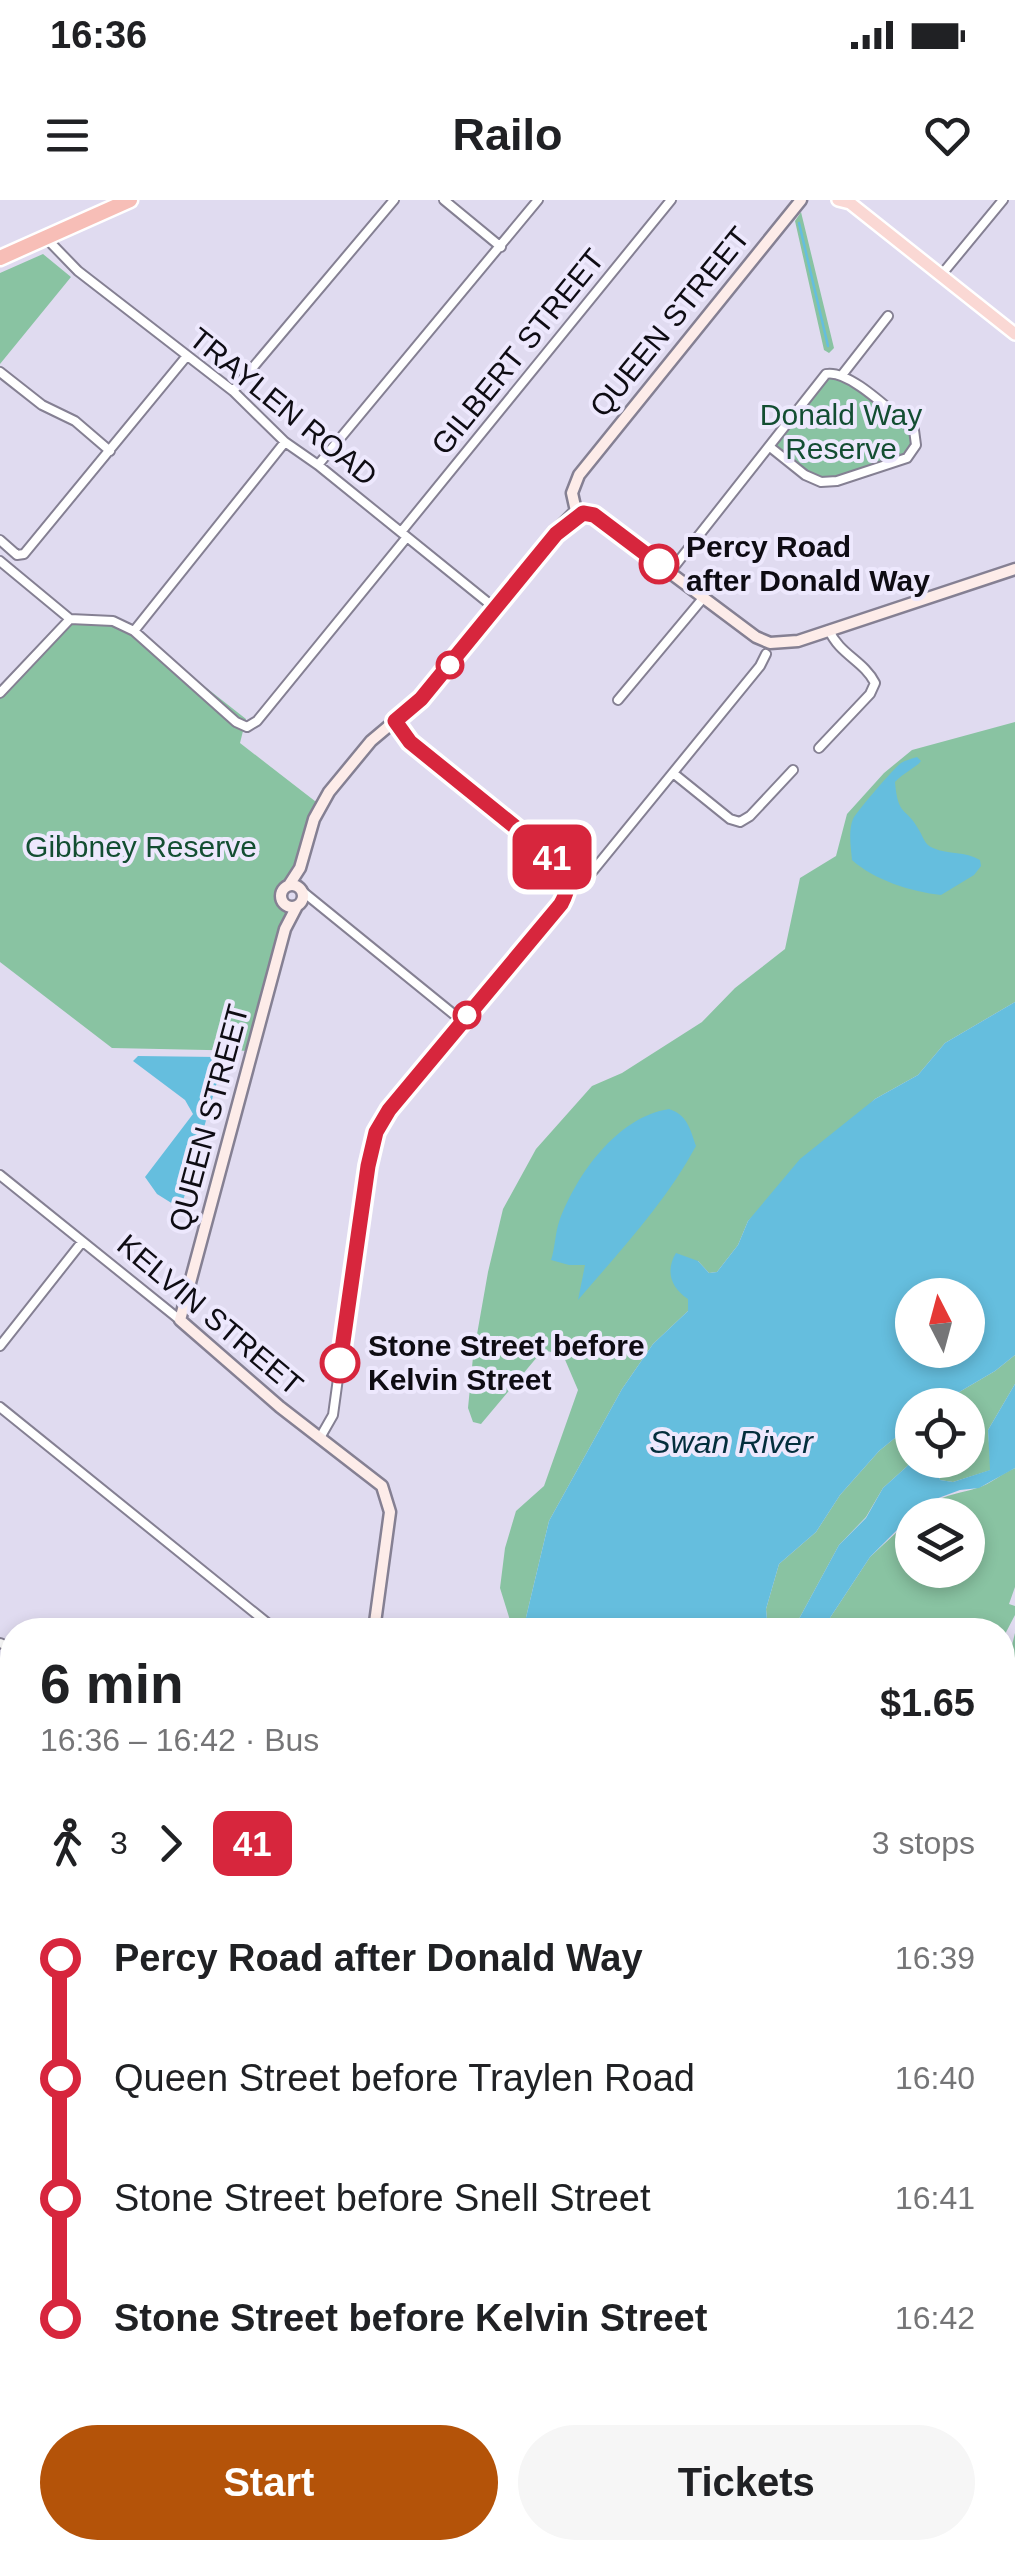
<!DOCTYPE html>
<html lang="en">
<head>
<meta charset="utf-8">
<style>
	:root { --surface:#fff; --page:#f6f6f6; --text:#202124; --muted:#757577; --accent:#b45309 }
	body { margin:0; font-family:Helvetica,sans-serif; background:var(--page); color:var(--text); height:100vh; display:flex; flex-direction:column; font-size:38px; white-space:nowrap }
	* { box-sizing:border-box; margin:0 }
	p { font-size:32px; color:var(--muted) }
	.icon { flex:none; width:55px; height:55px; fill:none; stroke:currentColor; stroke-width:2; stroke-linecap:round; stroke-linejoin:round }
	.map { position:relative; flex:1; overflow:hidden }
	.sheet { position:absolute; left:0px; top:1418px; width:1015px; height:942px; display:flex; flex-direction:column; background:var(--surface); border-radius:40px 40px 0 0; box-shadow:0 5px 15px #0003 }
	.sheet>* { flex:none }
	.badge { padding:0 20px; border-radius:15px; font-size:35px; line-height:65px }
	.needle { width:65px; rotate:354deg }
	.fabs { position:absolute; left:895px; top:1078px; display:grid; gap:20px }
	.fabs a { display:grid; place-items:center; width:90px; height:90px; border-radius:50%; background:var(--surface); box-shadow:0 5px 15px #0003; font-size:50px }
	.map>.badge { position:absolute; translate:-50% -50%; box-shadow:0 0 0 5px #fff }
	.legs { display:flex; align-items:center; gap:15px; height:110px; padding:0 40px; font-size:32px }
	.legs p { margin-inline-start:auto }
	.head { display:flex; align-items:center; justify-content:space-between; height:170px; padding:0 40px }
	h1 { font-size:55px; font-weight:700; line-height:75px }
	.primary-button { display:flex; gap:20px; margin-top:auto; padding:20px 40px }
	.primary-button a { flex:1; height:115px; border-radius:60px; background:var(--accent); color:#fff; font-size:40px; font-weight:700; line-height:115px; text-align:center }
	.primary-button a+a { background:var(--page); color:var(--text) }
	ul { padding:0 40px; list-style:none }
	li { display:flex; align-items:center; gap:35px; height:120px; font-size:38px }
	li i { display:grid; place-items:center; width:15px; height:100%; margin:0 12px; background:currentColor }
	li i::after { content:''; width:25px; height:25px; margin:-12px; border:8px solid; border-radius:50%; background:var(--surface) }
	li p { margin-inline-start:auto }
	li:first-child i { background:linear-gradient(#0000 50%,currentColor 0) }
	li:last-child i { background:linear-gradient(currentColor 50%,#0000 0) }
	.status { display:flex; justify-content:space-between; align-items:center; height:70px; padding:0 50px; background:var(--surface); direction:ltr }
	.status svg { height:28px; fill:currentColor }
	header { display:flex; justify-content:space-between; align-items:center; height:130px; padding:0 40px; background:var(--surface); font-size:45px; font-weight:700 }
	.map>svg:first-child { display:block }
	.green { fill:#89c3a2 }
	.water { fill:#65bede; fill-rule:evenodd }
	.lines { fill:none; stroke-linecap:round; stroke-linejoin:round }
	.stream { stroke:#65bede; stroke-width:2.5 }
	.street-casing { stroke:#858093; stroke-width:12 }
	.secondary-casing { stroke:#858093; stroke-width:15 }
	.primary-casing { stroke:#fff; stroke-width:16 }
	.highway-casing { stroke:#fff; stroke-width:19 }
	.street { stroke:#fff; stroke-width:8 }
	.secondary { stroke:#fdece9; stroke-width:10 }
	.primary { stroke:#fad8d4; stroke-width:11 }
	.highway { stroke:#f7beb7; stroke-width:14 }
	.line-1-casing { stroke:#fff; stroke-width:22 }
	.line-1 { stroke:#d7263d; stroke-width:15 }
	.stop-1-dot { fill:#fff; stroke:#d7263d; stroke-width:5 }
	.labels { text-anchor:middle; stroke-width:8; stroke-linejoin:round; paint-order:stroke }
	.street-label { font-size:30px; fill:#0e0c13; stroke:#ede8fd }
	.park-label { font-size:30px; fill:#134e32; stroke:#ede8fd }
	.stop-label { font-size:30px; font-weight:bold; fill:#0e0c13; stroke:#ede8fd; text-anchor:start }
	.water-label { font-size:32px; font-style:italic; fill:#032e3c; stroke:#ede8fd }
</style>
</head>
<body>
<div class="status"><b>16:36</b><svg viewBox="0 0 49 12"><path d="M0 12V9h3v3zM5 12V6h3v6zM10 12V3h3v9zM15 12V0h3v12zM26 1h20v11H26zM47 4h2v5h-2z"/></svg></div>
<header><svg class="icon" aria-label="menu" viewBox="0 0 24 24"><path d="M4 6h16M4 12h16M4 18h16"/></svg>Railo<svg class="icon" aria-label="heart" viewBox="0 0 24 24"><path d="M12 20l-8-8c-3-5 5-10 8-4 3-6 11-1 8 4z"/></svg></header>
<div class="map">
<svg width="1015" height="2358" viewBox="0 0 1015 2358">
	<rect width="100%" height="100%" fill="#e0dbf0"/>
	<path class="green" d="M801 12 834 148 829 153 824 150 795 21Z
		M43 54 71 77 0 164V73Z
		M826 174 849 179 914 230 907 258 837 281 805 275 770 251Z
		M70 419 113 421 134 431 246 519 240 543 320 605 296 685 278 689 285 704V729L254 851 112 848 0 762V493Z
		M1015 522V802L945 843 918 875 875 899 748 1021 738 1045 717 1072 709 1073 698 1061 688 1111 653 1144 622 1189 549 1321 523 1430H513L500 1388 505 1348 516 1311 544 1286 578 1190 563 1155 543 1150 481 1224 473 1222 468 1208 473 1157 488 1072 503 1009 536 949 592 886 622 873 702 822 735 788 785 749 800 678 836 656 847 614 884 573 912 550Z
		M1015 1155V1184L988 1230 991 1270 953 1282 940 1280 935 1260H968V1205H937L995 1171Z
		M912 1224 914 1260 883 1288 866 1317 839 1345 793 1430H768L766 1409 779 1364 816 1332 840 1295 879 1251Z
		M1015 1268V1387L1009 1404 1015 1406V1415L1003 1438 1002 1430H822L870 1357 912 1318V1370H968V1315H916C939 1295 950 1296 977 1288 991 1284 1002 1273 1015 1268Z
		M1015 1433V1970L1003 1946 1002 1485Z
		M12 1615V1783L0 1761V1619Z
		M76 2348H192L186 2358H100Z"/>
	<path class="water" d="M917 557 921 561C917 567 903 573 895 582 898 618 906 606 919 630 924 638 924 644 933 648 949 655 965 651 980 660L981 666 974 675 941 695C912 692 874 680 852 660 851 648 848 631 853 619 857 611 895 567 901 563 906 560 911 559 917 557Z
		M1015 802V1155L995 1171 937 1205H912V1224L879 1251 840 1295 816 1332 779 1364 766 1409 768 1430H523L549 1321 622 1189 653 1144 688 1111V1099C671 1088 665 1071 676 1053L698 1061 709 1073 717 1072 738 1045 748 1021 800 959 875 899 918 875 945 843ZM912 1095H968V1150H912Z
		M138 856 217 857 219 875 183 1001 173 1004 157 994 145 977 193 914 185 900 133 861Z
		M669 909C687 915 690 928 696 946 666 1002 620 1051 578 1100L585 1065H569L551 1060C555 1048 555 1034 559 1022 576 975 617 917 669 909Z
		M1015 1184V1268L979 1288 960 1290 933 1300 912 1315 870 1357 822 1430H793L839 1345 866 1318 883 1288 914 1260H935L940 1280 953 1282 990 1270 988 1230Z
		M1003 2034 1015 2045V2051L1009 2055 1007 2062 1015 2067V2337L1002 2330V2085L1012 2080 1003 2068Z"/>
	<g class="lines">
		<path class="stream" d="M799 23 828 146"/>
		<defs>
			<path id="street" d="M444 0 501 47
				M45 37 78 71 233 191 285 242 318 265 496 409
				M942 74 1003 0
				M0 172 42 205 75 221 110 251
				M842 175 888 116
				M233 191 394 0
				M318 265 538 0
				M401 332 671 0
				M0 340 17 355 24 354 186 157
				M0 361 70 419
				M670 372 826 174C850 169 894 215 914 230L916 245 907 258 837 281 821 282 805 275 770 247
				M70 419 113 421 134 431 236 522 247 527 257 521 407 337
				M134 431 285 242
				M0 493 70 419
				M618 500 704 397
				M395 521 405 538 556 660 568 680
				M819 548 870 494 875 483C864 461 839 454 829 430
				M673 573 730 619 740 622 750 616 793 570
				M568 680 592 672 760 466 766 454
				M302 691 462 821
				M0 975 180 1120
				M0 1146 82 1042
				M0 1207 276 1430
				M321 1236 333 1215 367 966 376 932 389 910 561 705 568 692V680
				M0 1443 12 1448
				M0 1619 12 1615
				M0 1761 12 1783
				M0 2101 12 2108
				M298 2348 300 2358
				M392 2358 402 2348"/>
			<path id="secondary" d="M576 311 593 315 756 437 770 443 798 441 1015 369
				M576 311 572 293 579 275 801 0
				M289 685 300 668 314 619 329 592 371 541 421 499 558 329 576 311
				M281 696a11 11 0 1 1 22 0a11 11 0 1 1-22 0Z
				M297 706 285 729 180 1120 280 1207 382 1286 390 1312 374 1430
				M0 2040 12 2047
				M410 2348 421 2358
				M426 2348 435 2358"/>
			<path id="primary" d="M838 0 850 3 1015 134"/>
			<path id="highway" d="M0 58 130 0"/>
		</defs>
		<use href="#street" class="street-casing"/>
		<use href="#secondary" class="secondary-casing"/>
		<use href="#primary" class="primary-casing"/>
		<use href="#highway" class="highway-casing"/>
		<use href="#street" class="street"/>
		<use href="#secondary" class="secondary"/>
		<use href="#primary" class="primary"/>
		<use href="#highway" class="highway"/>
	</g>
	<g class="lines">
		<defs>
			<path id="line-1" d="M340 1163 368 966 376 932 389 910 561 704C571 686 569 675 556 660L410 542 395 521 421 499 556 334 583 313 594 315 659 364"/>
		</defs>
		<use href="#line-1" class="line-1-casing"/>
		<use href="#line-1" class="line-1"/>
	</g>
	<g class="stop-1-dot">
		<circle cx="659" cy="364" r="18"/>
		<circle cx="450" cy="465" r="12"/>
		<circle cx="467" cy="815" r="12"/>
		<circle cx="340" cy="1163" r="18"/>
	</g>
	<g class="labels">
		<g class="street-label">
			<text transform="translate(670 122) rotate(-51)" y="10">QUEEN STREET</text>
			<text transform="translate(518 152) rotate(-51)" y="10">GILBERT STREET</text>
			<text transform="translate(283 207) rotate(39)" y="10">TRAYLEN ROAD</text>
			<text transform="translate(209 918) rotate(-75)" y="10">QUEEN STREET</text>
			<text transform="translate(210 1115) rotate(40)" y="10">KELVIN STREET</text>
		</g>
		<g class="park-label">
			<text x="841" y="225">Donald Way<tspan x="841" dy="34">Reserve</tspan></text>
			<text x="141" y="657">Gibbney Reserve</text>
		</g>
		<g class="stop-label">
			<text x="686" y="357">Percy Road<tspan x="686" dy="34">after Donald Way</tspan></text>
			<text x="368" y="1156">Stone Street before<tspan x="368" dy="34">Kelvin Street</tspan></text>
		</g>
		<g class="water-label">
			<text x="731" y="1253">Swan River</text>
		</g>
	</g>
</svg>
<div class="fabs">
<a><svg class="needle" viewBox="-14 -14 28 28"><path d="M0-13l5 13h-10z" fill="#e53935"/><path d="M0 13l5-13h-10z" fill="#757577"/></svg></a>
<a><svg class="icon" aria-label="locate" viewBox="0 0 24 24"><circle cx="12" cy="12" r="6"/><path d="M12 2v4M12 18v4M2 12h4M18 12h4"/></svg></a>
<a><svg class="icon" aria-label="layers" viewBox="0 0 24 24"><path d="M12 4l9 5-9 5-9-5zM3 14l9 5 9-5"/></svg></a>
</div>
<b class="badge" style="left:552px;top:657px;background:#d7263d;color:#fff">41</b>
<section class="sheet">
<div class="head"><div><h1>6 min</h1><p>16:36 – 16:42 · Bus</p></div><b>$1.65</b></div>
<div class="legs"><svg class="icon" aria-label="walk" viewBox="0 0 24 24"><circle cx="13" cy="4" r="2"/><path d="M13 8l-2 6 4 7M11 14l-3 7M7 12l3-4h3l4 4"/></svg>3<svg class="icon" aria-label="forward" viewBox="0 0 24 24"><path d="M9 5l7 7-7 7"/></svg><b class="badge" style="background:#d7263d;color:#fff">41</b><p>3 stops</p></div>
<ul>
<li><i style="color:#d7263d"></i><b>Percy Road after Donald Way</b><p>16:39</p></li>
<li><i style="color:#d7263d"></i><span>Queen Street before Traylen Road</span><p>16:40</p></li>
<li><i style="color:#d7263d"></i><span>Stone Street before Snell Street</span><p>16:41</p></li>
<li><i style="color:#d7263d"></i><b>Stone Street before Kelvin Street</b><p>16:42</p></li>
</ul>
<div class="primary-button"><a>Start</a><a>Tickets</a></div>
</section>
</div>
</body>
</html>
